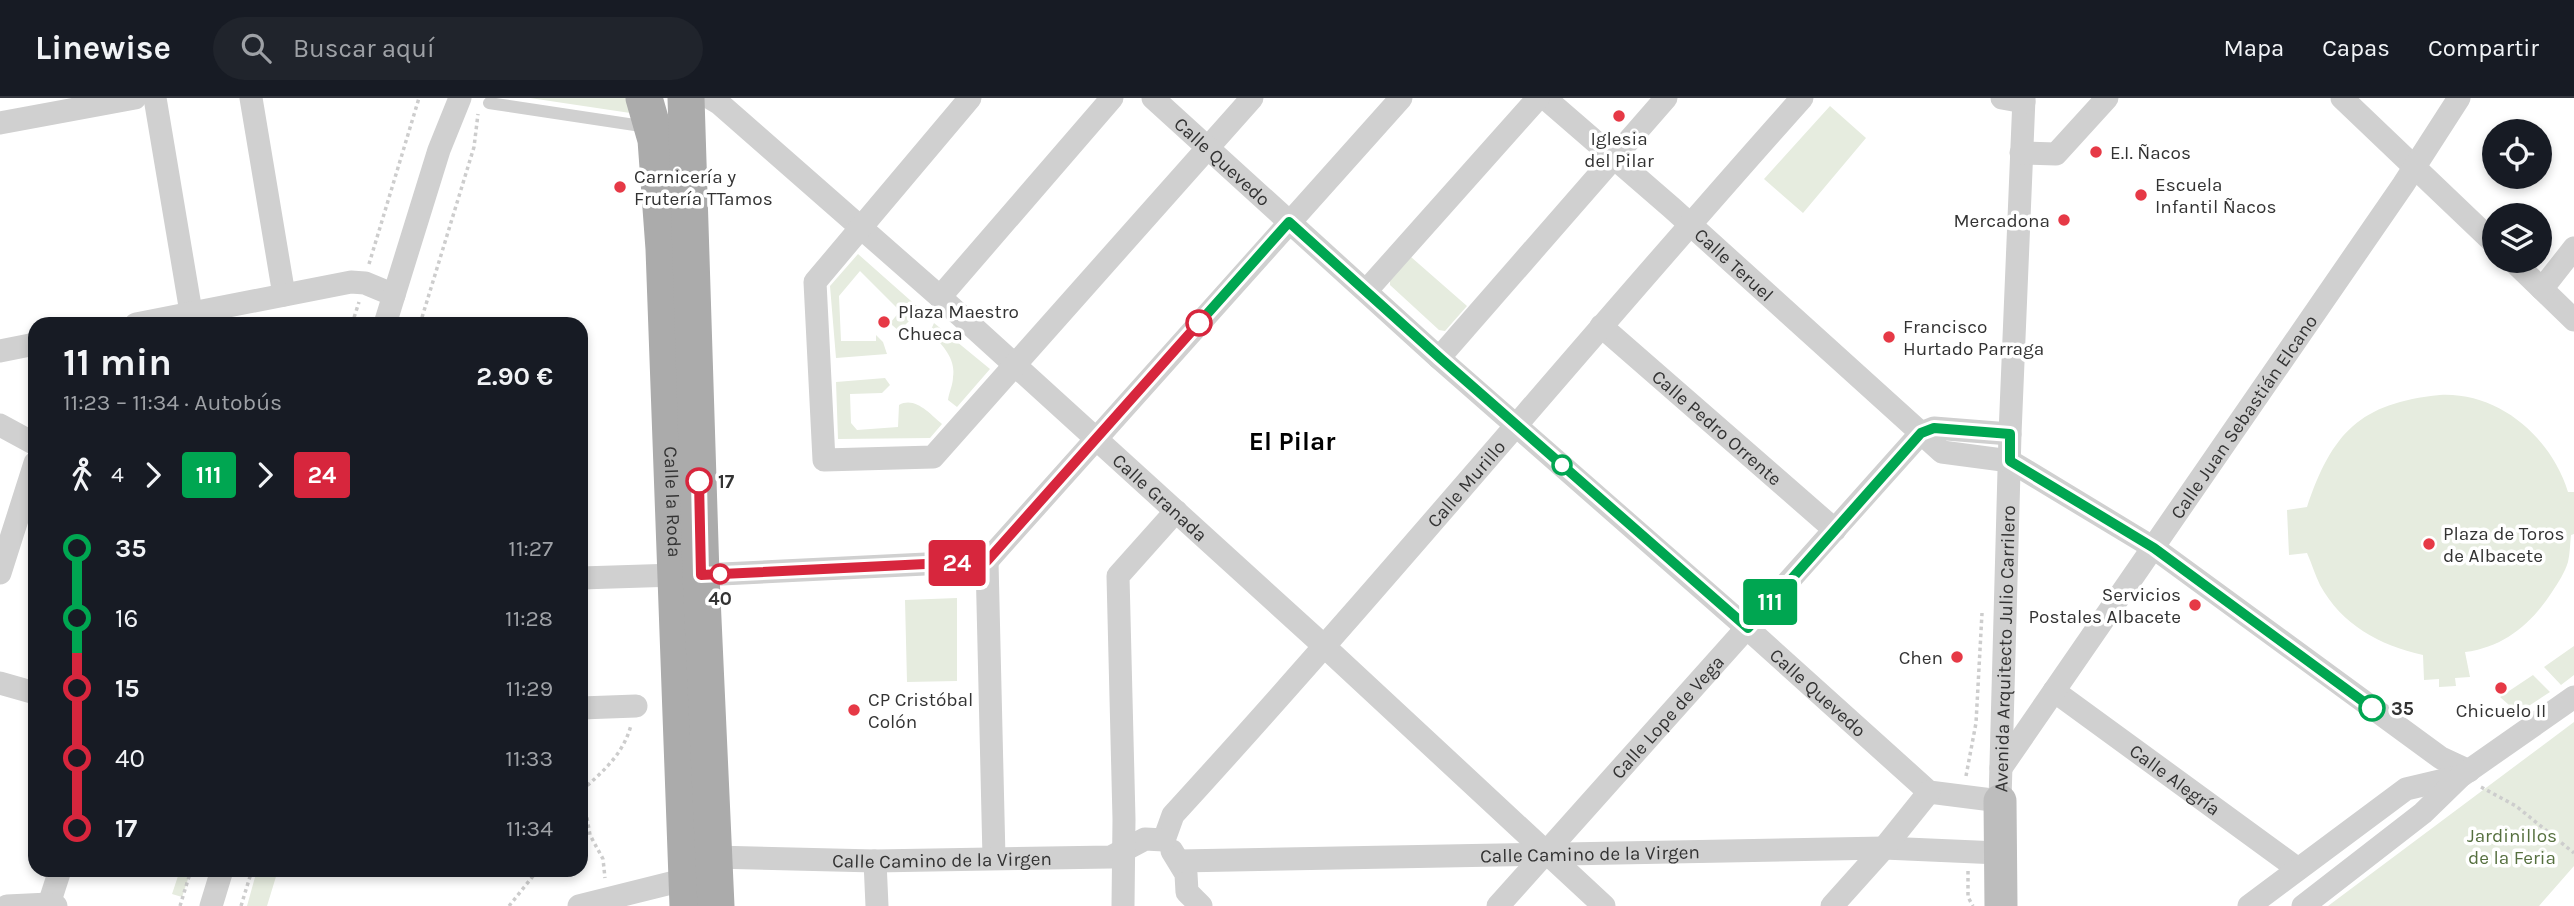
<!DOCTYPE html>
<html lang="es">
<head>
<meta charset="utf-8">
<style>
	:root { --surface:#171b24; --page:#20242c; --text:#f1f3f6; --muted:#9ea1a6; --line:#363941 }
	body { margin:0; font-family:Karla,sans-serif; background:var(--page); color:var(--text); height:100vh; display:flex; flex-direction:column; font-size:26px; white-space:nowrap }
	* { box-sizing:border-box; margin:0 }
	p { font-size:23px; color:var(--muted) }
	.icon { flex:none; width:38px; height:38px; fill:none; stroke:currentColor; stroke-width:2; stroke-linecap:round; stroke-linejoin:round }
	.map { position:relative; flex:1; overflow:hidden }
	.panel { position:absolute; left:28px; top:219px; width:560px; height:560px; display:flex; flex-direction:column; background:var(--surface); border-radius:21px; box-shadow:0 4px 10px #0003 }
	.panel>* { flex:none }
	.badge { padding:0 14px; border-radius:5px; font-size:24px; line-height:46px }
	.fabs { position:absolute; left:2482px; top:21px; display:grid; gap:14px }
	.fabs a { display:grid; place-items:center; width:70px; height:70px; border-radius:50%; background:var(--surface); box-shadow:0 4px 10px #0003; font-size:35px }
	.map>.badge { position:absolute; translate:-50% -50%; box-shadow:0 0 0 4px #fff }
	.legs { display:flex; align-items:center; gap:10px; height:77px; padding:0 35px; font-size:23px }
	.legs p { margin-inline-start:auto }
	.head { display:flex; align-items:center; justify-content:space-between; height:119px; padding:0 35px }
	h1 { font-size:38px; font-weight:700; line-height:52px }
	ul { padding:0 35px; list-style:none }
	li { display:flex; align-items:center; gap:24px; height:70px; font-size:26px }
	li i { display:grid; place-items:center; width:10px; height:100%; margin:0 9px; background:currentColor }
	li i::after { content:''; width:18px; height:18px; margin:-9px; border:5px solid; border-radius:50%; background:var(--surface) }
	li p { margin-inline-start:auto }
	li:first-child i { background:linear-gradient(#0000 50%,currentColor 0) }
	li:last-child i { background:linear-gradient(currentColor 50%,#0000 0) }
	header { display:flex; align-items:center; gap:42px; box-sizing:border-box; height:98px; padding:0 35px; background:var(--surface); border-bottom:2px solid var(--line) }
	header strong { font-size:33px }
	nav { display:flex; gap:38px; margin-inline-start:auto; font-size:24px }
	.search { width:490px; height:63px; background:var(--page); display:flex; align-items:center; gap:18px; box-sizing:border-box; padding:0 24px; border-radius:38px; color:var(--muted); font-size:26px }
	.map>svg:first-child { display:block }
	.green { fill:#e6ecdf }
	.lines { fill:none; stroke-linecap:round; stroke-linejoin:round }
	.path { stroke:#cdcdcd; stroke-width:3.5; stroke-dasharray:3.5 3.5; stroke-linecap:butt }
	.lane { stroke:#d0d0d0; stroke-width:12 }
	.street { stroke:#d0d0d0; stroke-width:23 }
	.secondary { stroke:#bdbdbd; stroke-width:33 }
	.primary { stroke:#ababab; stroke-width:37 }
	.line-1-casing { stroke:#fff; stroke-width:16 }
	.line-2-casing { stroke:#fff; stroke-width:16 }
	.line-1 { stroke:#00a651; stroke-width:10 }
	.line-2 { stroke:#d7263d; stroke-width:10 }
	.poi-dot { fill:#e63946; stroke:#fff; stroke-width:2.5 }
	.stop-2-dot { fill:#fff; stroke:#d7263d; stroke-width:3.5 }
	.stop-1-dot { fill:#fff; stroke:#00a651; stroke-width:3.5 }
	.labels { text-anchor:middle; stroke-width:7; stroke-linejoin:round; paint-order:stroke }
	.poi-label { font-size:19px; fill:#333; stroke:#fff; text-anchor:start }
	.street-label { font-size:19px; fill:#333; stroke:#fff }
	.stop-label { font-size:19px; font-weight:bold; fill:#333; stroke:#fff; text-anchor:start }
	.park-label { font-size:19px; fill:#56703f; stroke:#fff }
	.district-label { font-size:26px; font-weight:bold; fill:#000; stroke:#fff }
</style>
</head>
<body>
<header>
<strong>Linewise</strong>
<div class="search"><svg class="icon" aria-label="search" viewBox="0 0 24 24"><circle cx="10" cy="10" r="6"/><path d="M15 15l6 6"/></svg>Buscar aquí</div>
<nav><a>Mapa</a><a>Capas</a><a>Compartir</a></nav>
</header>
<div class="map">
<svg width="2574" height="808" viewBox="0 0 2574 808">
	<rect width="100%" height="100%" fill="#fff"/>
	<path class="green" d="M530 0H632L637 16Z
		M1830 8 1866 40 1803 115 1764 81Z
		M858 156 928 218 912 220 899 233 892 227 891 224 900 213 860 173 839 198 841 243H876V237L883 244 887 256 836 260 830 188Z
		M1411 159 1467 208 1445 233 1439 232 1390 187V182Z
		M934 225 990 271 957 309 948 302C949 294 953 287 953 279 956 260 942 247 930 234Z
		M885 280 890 287 882 295 850 296 851 325 857 332 898 329 899 307C915 298 930 316 942 326L930 340 838 341 836 284Z
		M2440 297C2499 294 2551 339 2568 394H2574V436L2571 437C2570 446 2570 455 2568 464 2565 474 2558 485 2552 494 2531 526 2504 549 2465 554L2470 579 2455 580 2456 588 2439 589V581L2424 582 2423 557C2379 547 2342 527 2320 487 2315 477 2312 466 2307 455L2289 457 2287 412 2307 409C2332 335 2360 305 2440 297Z
		M957 500V583L907 584 905 502Z
		M2574 548V577L2561 587 2544 569Z
		M2533 577 2550 594 2518 615 2500 599Z
		M2574 624V768L2539 808H2328Z
		M180 772H191L182 799 172 796Z
		M257 772H278L267 808H247Z"/>
	<g class="lines">
		<path class="path" d="M369 166 419 0
			M352 226 359 204
			M420 226 474 49 478 16
			M1966 678 1976 625 1982 515
			M2481 689 2516 708 2574 755
			M582 692 590 737 603 761 605 780
			M582 692C603 674 624 655 631 627
			M1968 773V799L1973 808
			M180 808 191 772
			M241 808 252 772
			M509 808 538 772"/>
		<path class="lane" d="M489 5 648 29"/>
		<g class="street">
			<path d="M155 0 193 226"/>
			<path d="M251 0 284 197"/>
			<path id="s1" d="M710 0 720 6 940 199 1324 548 1604 808"/>
			<path d="M970 0 815 184 824 362 933 359 1252 0"/>
			<path id="s2" d="M1153 0 1439 260 1747 530 1929 694 2000 703 2010 336 2024 0"/>
			<path id="s3" d="M1545 0 1672 110 1942 354 2010 363 2134 438 2154 450 2441 660 2469 673"/>
			<path d="M2002 0 2024 4"/>
			<path d="M2342 0 2494 145"/>
			<path d="M0 25 135 0"/>
			<path d="M2021 55 2056 56 2107 0"/>
			<path d="M2513 163 2574 222"/>
			<path d="M2542 191 2574 150"/>
			<path d="M1366 193 1538 0"/>
			<path d="M940 199 1112 0"/>
			<path d="M136 226 351 184 365 185 394 197"/>
			<path d="M385 226 439 52 460 0"/>
			<path id="s4" d="M1601 228 1835 432"/>
			<path d="M0 253 35 246"/>
			<path d="M1439 260 1666 0"/>
			<path d="M0 327 35 346"/>
			<path d="M987 463 994 760"/>
			<path d="M0 475 35 365"/>
			<path d="M701 477 987 463 1401 0"/>
			<path d="M581 480 676 477"/>
			<path d="M0 585 35 595"/>
			<path id="s5" d="M2054 593 2298 771"/>
			<path d="M581 610 636 608"/>
			<path id="s6" d="M2001 670 2403 87 2459 0"/>
			<path id="s7" d="M1164 742 1173 717C1388 482 1590 237 1802 0"/>
			<path d="M1172 753 1186 776 1187 794 1201 808"/>
			<path id="s8" d="M714 759 875 763 1111 759 1145 741 1164 742"/>
			<path d="M875 763 877 808"/>
			<path id="s9" d="M1180 763 1884 750 1999 755"/>
			<path d="M49 806 60 772"/>
			<path d="M7 808 49 806 56 808"/>
			<path d="M211 808 222 772"/>
			<path d="M579 808 687 781"/>
			<path d="M1123 808 1124 721 1118 478 1176 413"/>
			<path id="s10" d="M1498 808 1921 335 1934 330 2010 336"/>
			<path d="M1832 808 1884 750 1929 694"/>
			<path d="M2249 808 2406 691 2461 678"/>
			<path d="M2303 808 2423 715 2461 678 2574 599"/>
		</g>
		<path class="secondary" d="M2000 703 2001 808"/>
		<g class="primary">
			<path id="s11" d="M644 0 656 42 664 151 688 808"/>
			<path d="M686 0 701 477 716 808"/>
		</g>
	</g>
	<g class="lines">
		<defs>
			<path id="line-1" d="M1199 225 1289 124 1440 260 1748 530 1921 335 1934 330 2010 336V363L2154 450 2372 610"/>
			<path id="line-2" d="M699 383 701 477 987 463 1199 225"/>
		</defs>
		<use href="#line-1" class="line-1-casing"/>
		<use href="#line-2" class="line-2-casing"/>
		<use href="#line-1" class="line-1"/>
		<use href="#line-2" class="line-2"/>
	</g>
	<g class="poi-dot">
		<circle cx="1619" cy="18" r="7"/>
		<circle cx="2096" cy="54" r="7"/>
		<circle cx="620" cy="89" r="7"/>
		<circle cx="2141" cy="97" r="7"/>
		<circle cx="2064" cy="122" r="7"/>
		<circle cx="884" cy="224" r="7"/>
		<circle cx="1889" cy="239" r="7"/>
		<circle cx="2429" cy="446" r="7"/>
		<circle cx="2195" cy="507" r="7"/>
		<circle cx="1957" cy="559" r="7"/>
		<circle cx="2501" cy="590" r="7"/>
		<circle cx="854" cy="612" r="7"/>
	</g>
	<g class="stop-2-dot">
		<circle cx="1199" cy="225" r="12"/>
		<circle cx="699" cy="383" r="12"/>
		<circle cx="720" cy="476" r="9"/>
	</g>
	<g class="stop-1-dot">
		<circle cx="1562" cy="367" r="9"/>
		<circle cx="2372" cy="610" r="12"/>
	</g>
	<g class="labels">
		<g class="poi-label">
			<text x="1619" y="47" text-anchor="middle">Iglesia<tspan x="1619" dy="22">del Pilar</tspan></text>
			<text x="2110" y="61">E.I. Ñacos</text>
			<text x="634" y="85">Carnicería y<tspan x="634" dy="22">Frutería TTamos</tspan></text>
			<text x="2155" y="93">Escuela<tspan x="2155" dy="22">Infantil Ñacos</tspan></text>
			<text x="2050" y="129" text-anchor="end">Mercadona</text>
			<text x="898" y="220">Plaza Maestro<tspan x="898" dy="22">Chueca</tspan></text>
			<text x="1903" y="235">Francisco<tspan x="1903" dy="22">Hurtado Parraga</tspan></text>
			<text x="2443" y="442">Plaza de Toros<tspan x="2443" dy="22">de Albacete</tspan></text>
			<text x="2181" y="503" text-anchor="end">Servicios<tspan x="2181" dy="22">Postales Albacete</tspan></text>
			<text x="1943" y="566" text-anchor="end">Chen</text>
			<text x="868" y="608">CP Cristóbal<tspan x="868" dy="22">Colón</tspan></text>
			<text x="2501" y="619" text-anchor="middle">Chicuelo II</text>
		</g>
		<g class="street-label">
			<text dy="7" stroke="none"><textPath href="#s2" startOffset="94">Calle Quevedo</textPath></text>
			<text dy="7" stroke="none"><textPath href="#s3" startOffset="252">Calle Teruel</textPath></text>
			<text dy="7" stroke="none"><textPath href="#s6" startOffset="427">Calle Juan Sebastián Elcano</textPath></text>
			<text dy="7" stroke="none"><textPath href="#s4" startOffset="154">Calle Pedro Orrente</textPath></text>
			<text dy="7" stroke="none"><textPath href="#s7" startOffset="469">Calle Murillo</textPath></text>
			<text dy="7" stroke="none"><textPath href="#s1" startOffset="602">Calle Granada</textPath></text>
			<text dy="7" stroke="none"><textPath href="#s11" startOffset="406">Calle la Roda</textPath></text>
			<text dy="7" stroke="none"><textPath href="#s2" startOffset="1265">Avenida Arquitecto Julio Carrilero</textPath></text>
			<text dy="7" stroke="none"><textPath href="#s2" startOffset="892">Calle Quevedo</textPath></text>
			<text dy="7" stroke="none"><textPath href="#s10" startOffset="254">Calle Lope de Vega</textPath></text>
			<text dy="7" stroke="none"><textPath href="#s5" startOffset="150">Calle Alegría</textPath></text>
			<text dy="7" stroke="none"><textPath href="#s9" startOffset="410">Calle Camino de la Virgen</textPath></text>
			<text dy="7" stroke="none"><textPath href="#s8" startOffset="228">Calle Camino de la Virgen</textPath></text>
		</g>
		<g class="stop-label">
			<text x="718" y="390">17</text>
			<text x="720" y="507" text-anchor="middle">40</text>
			<text x="2391" y="617">35</text>
		</g>
		<g class="park-label">
			<text x="2512" y="744">Jardinillos<tspan x="2512" dy="22">de la Feria</tspan></text>
		</g>
		<g class="district-label">
			<text x="1292" y="352">El Pilar</text>
		</g>
	</g>
</svg>
<div class="fabs">
<a><svg class="icon" aria-label="locate" viewBox="0 0 24 24"><circle cx="12" cy="12" r="6"/><path d="M12 2v4M12 18v4M2 12h4M18 12h4"/></svg></a>
<a><svg class="icon" aria-label="layers" viewBox="0 0 24 24"><path d="M12 4l9 5-9 5-9-5zM3 14l9 5 9-5"/></svg></a>
</div>
<b class="badge" style="left:1770px;top:504px;background:#00a651;color:#fff">111</b>
<b class="badge" style="left:957px;top:465px;background:#d7263d;color:#fff">24</b>
<section class="panel">
<div class="head"><div><h1>11 min</h1><p>11:23 – 11:34 · Autobús</p></div><b>2.90 €</b></div>
<div class="legs"><svg class="icon" aria-label="walk" viewBox="0 0 24 24"><circle cx="13" cy="4" r="2"/><path d="M13 8l-2 6 4 7M11 14l-3 7M7 12l3-4h3l4 4"/></svg>4<svg class="icon" aria-label="forward" viewBox="0 0 24 24"><path d="M9 5l7 7-7 7"/></svg><b class="badge" style="background:#00a651;color:#fff">111</b><svg class="icon" aria-label="forward" viewBox="0 0 24 24"><path d="M9 5l7 7-7 7"/></svg><b class="badge" style="background:#d7263d;color:#fff">24</b></div>
<ul>
<li><i style="color:#00a651"></i><b>35</b><p>11:27</p></li>
<li><i style="color:#00a651"></i><span>16</span><p>11:28</p></li>
<li><i style="color:#d7263d"></i><b>15</b><p>11:29</p></li>
<li><i style="color:#d7263d"></i><span>40</span><p>11:33</p></li>
<li><i style="color:#d7263d"></i><b>17</b><p>11:34</p></li>
</ul>
</section>
</div>
</body>
</html>
